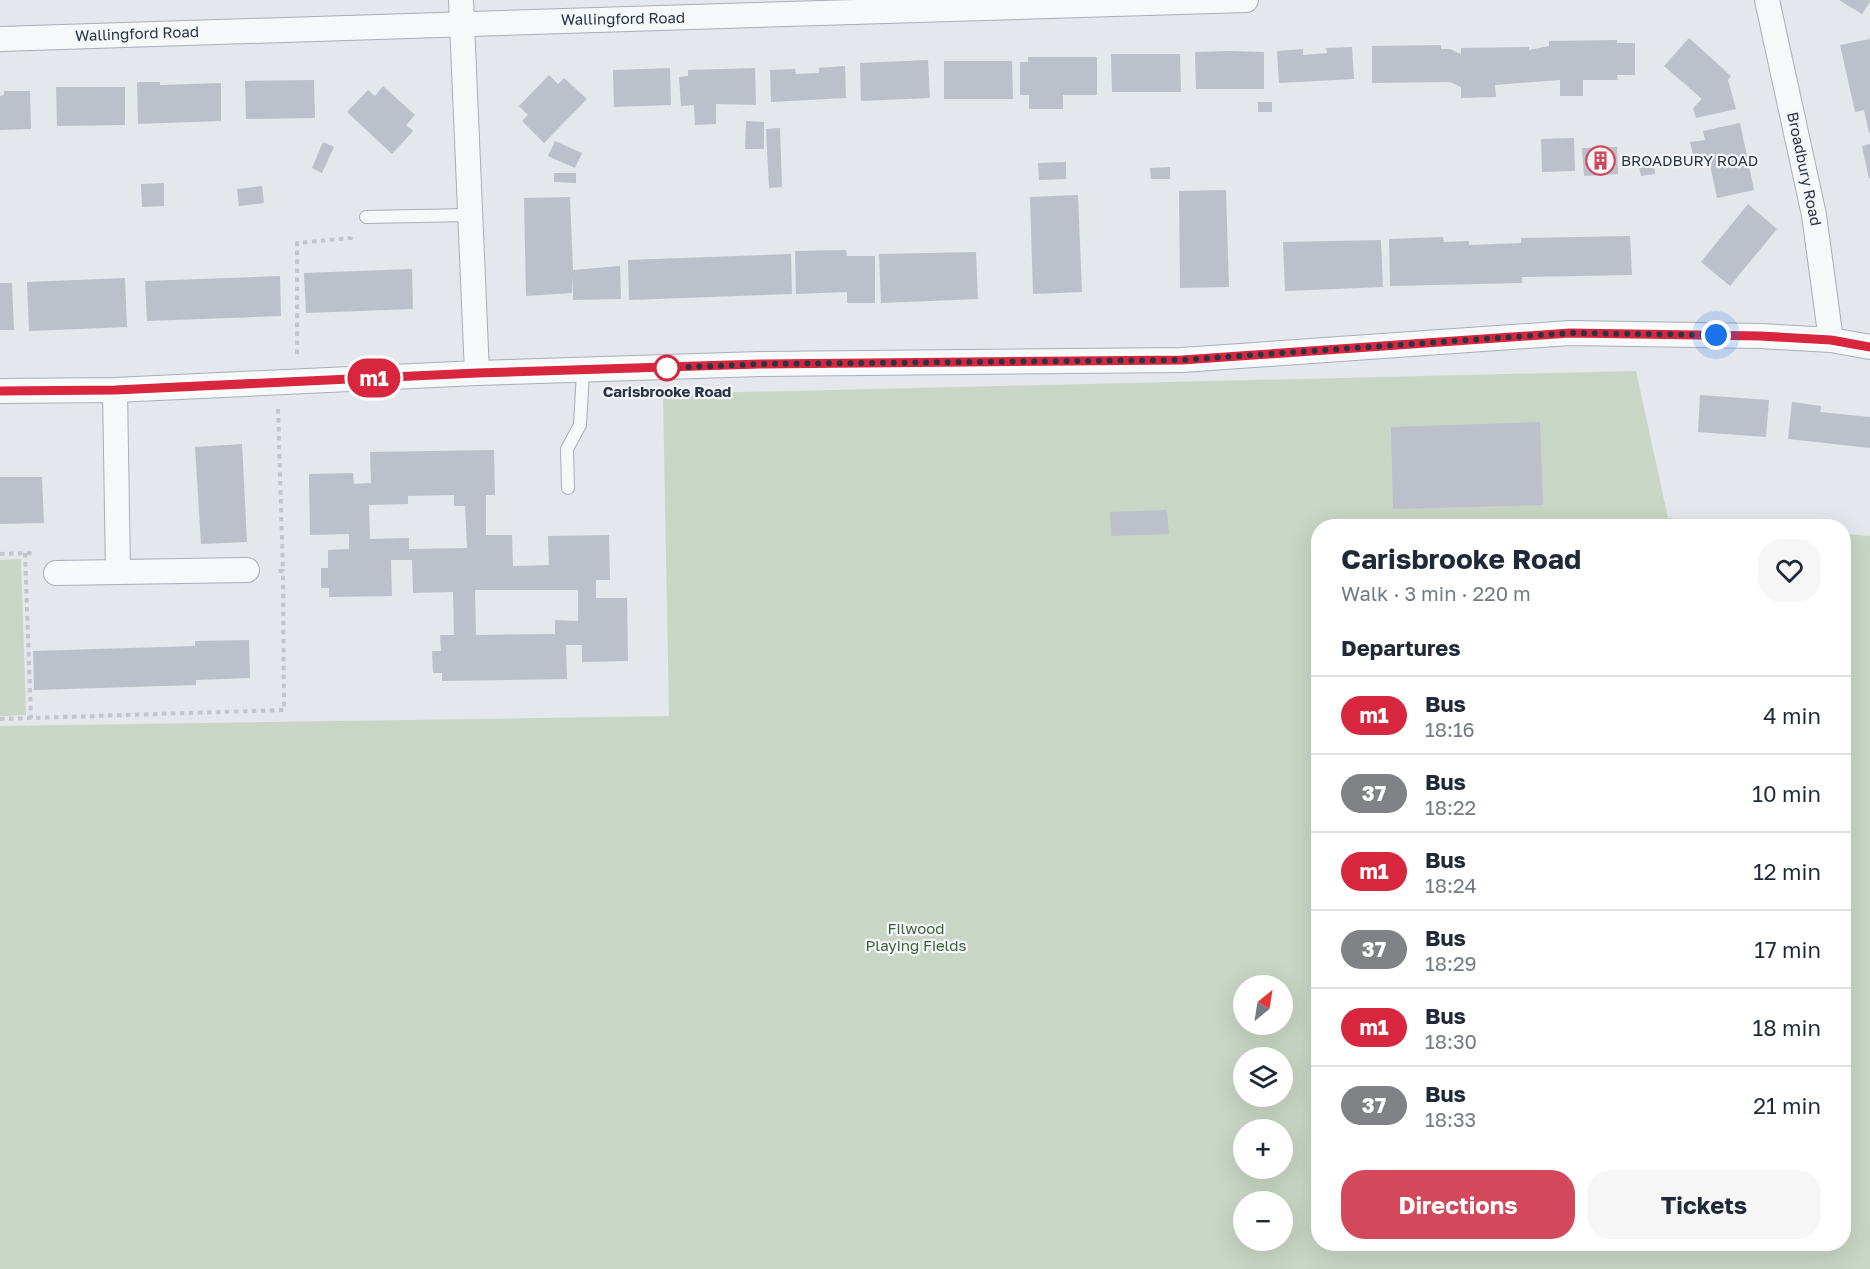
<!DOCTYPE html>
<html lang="en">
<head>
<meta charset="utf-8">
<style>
	:root { --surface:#fff; --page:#f6f6f7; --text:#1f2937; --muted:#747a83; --line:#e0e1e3; --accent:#d1495b }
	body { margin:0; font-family:"Golos Text",sans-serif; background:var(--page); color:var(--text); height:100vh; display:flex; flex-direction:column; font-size:22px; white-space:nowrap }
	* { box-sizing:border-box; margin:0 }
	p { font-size:20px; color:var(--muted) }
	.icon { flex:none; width:33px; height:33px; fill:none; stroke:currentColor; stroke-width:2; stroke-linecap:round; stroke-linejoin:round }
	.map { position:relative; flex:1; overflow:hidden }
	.drawer { position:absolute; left:1311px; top:519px; width:540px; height:732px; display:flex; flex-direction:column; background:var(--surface); border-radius:24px; box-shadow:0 6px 24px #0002 }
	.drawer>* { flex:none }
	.badge { padding:0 12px; border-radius:20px; font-size:21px; line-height:39px }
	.needle { width:39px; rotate:30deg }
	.tools { position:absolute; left:1233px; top:975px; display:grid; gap:12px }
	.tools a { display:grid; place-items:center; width:60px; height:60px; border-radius:50%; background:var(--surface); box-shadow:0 6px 24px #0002; font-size:30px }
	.you { position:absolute; width:30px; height:30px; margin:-15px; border:4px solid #fff; border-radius:50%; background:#1a73e8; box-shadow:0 0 0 9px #1a73e833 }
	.map>.badge { position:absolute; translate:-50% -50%; box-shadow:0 0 0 3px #fff }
	h2 { padding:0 30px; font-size:22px; line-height:54px }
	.round { display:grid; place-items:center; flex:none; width:63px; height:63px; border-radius:24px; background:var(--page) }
	.summary { display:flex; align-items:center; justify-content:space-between; height:102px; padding:0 30px }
	h1 { font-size:28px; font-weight:700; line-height:45px }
	.action { display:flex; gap:12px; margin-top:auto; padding:12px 30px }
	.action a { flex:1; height:69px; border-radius:24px; background:var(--accent); color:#fff; font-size:24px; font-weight:700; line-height:69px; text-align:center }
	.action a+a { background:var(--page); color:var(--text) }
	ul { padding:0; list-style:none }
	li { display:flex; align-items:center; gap:18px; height:78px; padding:0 30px; border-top:2px solid var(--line) }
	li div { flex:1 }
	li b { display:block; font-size:22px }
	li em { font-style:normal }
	li .badge { min-width:66px; font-weight:700; text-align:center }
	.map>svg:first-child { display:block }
	.green { fill:#c9d6c5; fill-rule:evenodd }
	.building { fill:#bbc0ca; fill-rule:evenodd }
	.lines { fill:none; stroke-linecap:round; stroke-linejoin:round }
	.service-casing { stroke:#a9aeb7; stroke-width:14 }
	.minor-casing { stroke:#a9aeb7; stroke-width:26 }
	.path { stroke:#c2c5cb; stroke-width:4; stroke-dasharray:4.5 4.5; stroke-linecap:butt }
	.service { stroke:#f7f8fa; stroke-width:12 }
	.minor { stroke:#f7f8fa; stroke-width:24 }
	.line-casing { stroke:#fff; stroke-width:14 }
	.line { stroke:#d7263d; stroke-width:9 }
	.walk { stroke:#2b3445; stroke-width:6; stroke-dasharray:0 10.8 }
	.stop-dot { fill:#fff; stroke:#d7263d; stroke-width:3 }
	.labels { text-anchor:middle; stroke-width:4.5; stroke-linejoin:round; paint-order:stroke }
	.street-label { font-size:15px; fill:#2b3445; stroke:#f4f6f9 }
	.poi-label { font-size:15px; fill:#2b3445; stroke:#f4f6f9; text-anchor:start }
	.stop-label { font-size:15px; font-weight:bold; fill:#2b3445; stroke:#f4f6f9 }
	.park-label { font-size:15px; fill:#3f6138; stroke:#f4f6f9 }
</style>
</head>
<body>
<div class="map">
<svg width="1870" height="1269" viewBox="0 0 1870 1269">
	<rect width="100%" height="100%" fill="#e4e7ec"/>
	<path class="green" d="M1636 371 1668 518 1762 526H1318V1244H1844V534L1870 536V1269H0V726L669 716 663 394ZM1244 986H1282V1024H1244ZM1244 1058H1282V1096H1244ZM1244 1130H1282V1168H1244ZM1244 1202H1282V1240H1244Z
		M21 559 26 715 0 716V560Z"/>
	<path class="building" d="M1839 0H1870V2L1862 14Z
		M1689 38 1731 76 1728 80 1736 109 1696 118 1693 108 1702 99 1664 66Z
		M1870 39V133H1869L1864 110 1855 112 1840 45Z
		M1617 40V43H1635V75H1617L1618 80H1583V96H1560V80L1495 85 1496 97 1461 98V87L1450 82 1372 83V46L1441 45V49H1450L1461 54V48L1529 47V50L1549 46V41Z
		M1352 47 1354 79 1279 83 1277 51 1303 49V55L1327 53 1326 48Z
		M1230 51 1264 52V89H1196L1195 52Z
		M1111 54H1180L1181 92H1112Z
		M1028 57H1097V95H1063V109H1029V95H1020V62H1028Z
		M928 60 930 98 861 101 860 63Z
		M944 61H1012L1013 99H944Z
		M845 66 846 98 771 102 770 70 795 69 796 74 819 73V68Z
		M670 68 671 105 614 107 613 70Z
		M755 68 756 105 716 104V124L695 125 694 105 681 106 679 77 688 76V70Z
		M549 75 558 84 564 78 587 99 544 143 522 121 528 115 519 106Z
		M314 80 315 118 246 119 245 81Z
		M137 82H160V85L221 83V121L138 124Z
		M383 86 415 115 406 125 413 131 392 154 347 112 368 90 375 96Z
		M56 87H125V125L57 126Z
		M4 91H30L31 129 0 130V96L4 95Z
		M1258 102H1272V112H1258Z
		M746 121 764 122V149H745Z
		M1740 123 1754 190 1717 198 1709 160 1695 163 1690 142 1705 140 1703 131Z
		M780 128 782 187 769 188 766 129Z
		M1574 138 1575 171 1542 172 1541 139Z
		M555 141 582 153 575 168 548 156Z
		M323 142 334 147 322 173 312 168Z
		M1870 144V178L1869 179 1862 146Z
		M1617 147 1618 174 1584 176 1582 148Z
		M1653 156 1655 174 1641 176 1637 158Z
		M1066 162V179L1039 180 1038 163Z
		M1170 167V179H1151L1150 168Z
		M554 173H576V183L554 182Z
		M164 183V206L142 207 141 184Z
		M262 186 264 203 239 206 237 189Z
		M1226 190 1229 287 1180 288 1179 191Z
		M1078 195 1082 292 1033 294 1030 197Z
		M570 197 573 270 620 266 621 299 573 300V276L572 293 526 296 524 198Z
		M1748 204 1777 229 1730 286 1701 262Z
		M1630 236 1632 275 1522 277V283L1390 286 1389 239 1443 237 1444 242 1469 241V245L1521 243V238Z
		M1381 240 1383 287 1285 291 1283 242Z
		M846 250 847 256H875V303H847V292L796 294 795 251Z
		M976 252 978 299 881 303 879 254Z
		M791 254 792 294 629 300 628 260Z
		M412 269 413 309 306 313 304 273Z
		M280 276 281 316 147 321 145 281Z
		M125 278 127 327 29 331 27 282Z
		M0 283H12L14 330H0Z
		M1700 395 1769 400 1766 437 1698 432Z
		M1792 402 1821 406 1820 412 1870 417V448L1788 439Z
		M1540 422 1543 505 1393 509 1391 427Z
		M242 444 247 542 201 544 195 447Z
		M494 450 495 495H486V535H512L513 566 549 565 548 536 609 535 610 580H596V598H627L628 661 582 662V645H566L567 679 442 681V673H433L432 651H441L440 635H454L453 592 413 593 412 560H391L392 596 329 597V588H321V568H328V550L349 549V534L310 535 309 474 353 473 354 484 371 483 370 452ZM454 495V506H465L467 548 409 549V538L370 539 369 505 408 504V496ZM475 590H578V621L555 620V634L476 635Z
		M0 477H42L44 523 0 524Z
		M1167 510 1169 534 1111 536 1110 512Z
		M249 640 250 678 196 680V685L34 690 33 651 195 646V641Z"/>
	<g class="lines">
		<defs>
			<path id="service" d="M366 217 470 215
				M568 488 567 449 580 425 583 371"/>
			<path id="minor" d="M461 0 477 373
				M1767 0 1814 215 1831 340
				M0 39C415 24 831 14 1246 0
				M115 390 118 572
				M0 391 115 390 477 373 760 364 1182 360 1570 333 1760 336 1831 340 1870 347
				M56 573 247 570"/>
		</defs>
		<use href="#service" class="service-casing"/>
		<use href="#minor" class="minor-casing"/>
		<path class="path" d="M297 354V243L351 238 353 234
			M278 409 283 571
			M25 553 31 718
			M0 554 35 553
			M0 719 284 710 283 571H275"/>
		<use href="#service" class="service"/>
		<use href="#minor" class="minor"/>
	</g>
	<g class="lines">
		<defs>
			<path id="line" d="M0 391 115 390 477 373 760 364 1182 360 1570 333 1760 336 1831 340 1870 347"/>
		</defs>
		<use href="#line" class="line-casing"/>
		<use href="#line" class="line"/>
		<path class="walk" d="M667 368 760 364 1182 360 1570 333 1716 335"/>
	</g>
	<defs>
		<symbol id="building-ring" viewBox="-11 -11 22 22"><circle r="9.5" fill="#f4f6f9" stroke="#d1495b" stroke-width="1.5"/><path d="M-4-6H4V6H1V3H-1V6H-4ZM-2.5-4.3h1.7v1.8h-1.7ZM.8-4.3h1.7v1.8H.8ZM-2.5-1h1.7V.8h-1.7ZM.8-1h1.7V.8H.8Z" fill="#d1495b"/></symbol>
	</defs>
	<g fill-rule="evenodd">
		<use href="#building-ring" x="1584" y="144" width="33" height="33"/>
	</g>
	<circle class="stop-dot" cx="667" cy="368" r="12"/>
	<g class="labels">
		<g class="street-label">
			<text transform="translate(623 19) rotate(-1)" y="5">Wallingford Road</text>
			<text transform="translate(137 34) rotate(-2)" y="5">Wallingford Road</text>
			<text transform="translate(1804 169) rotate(78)" y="5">Broadbury Road</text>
		</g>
		<g class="poi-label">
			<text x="1621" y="166">BROADBURY ROAD</text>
		</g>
		<g class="stop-label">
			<text x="667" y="397">Carisbrooke Road</text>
		</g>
		<g class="park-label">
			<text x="916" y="934">Filwood<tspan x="916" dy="17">Playing Fields</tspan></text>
		</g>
	</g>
</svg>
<div class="tools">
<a><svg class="needle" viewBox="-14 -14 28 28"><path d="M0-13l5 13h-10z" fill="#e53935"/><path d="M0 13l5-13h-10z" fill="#747a83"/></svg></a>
<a><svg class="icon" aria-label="layers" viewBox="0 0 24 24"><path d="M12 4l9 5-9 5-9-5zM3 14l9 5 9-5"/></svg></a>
<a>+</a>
<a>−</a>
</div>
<div class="you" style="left:1716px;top:335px"></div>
<b class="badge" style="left:374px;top:378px;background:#d7263d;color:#fff">m1</b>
<section class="drawer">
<div class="summary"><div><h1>Carisbrooke Road</h1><p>Walk · 3 min · 220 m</p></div><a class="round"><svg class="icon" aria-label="heart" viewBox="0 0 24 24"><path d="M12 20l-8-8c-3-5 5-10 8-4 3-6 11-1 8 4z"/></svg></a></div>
<h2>Departures</h2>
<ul>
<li><span class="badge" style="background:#d7263d;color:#fff">m1</span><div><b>Bus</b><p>18:16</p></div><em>4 min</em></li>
<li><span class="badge" style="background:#808285;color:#fff">37</span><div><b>Bus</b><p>18:22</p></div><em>10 min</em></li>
<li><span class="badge" style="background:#d7263d;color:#fff">m1</span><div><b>Bus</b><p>18:24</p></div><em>12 min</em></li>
<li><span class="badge" style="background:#808285;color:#fff">37</span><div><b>Bus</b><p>18:29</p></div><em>17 min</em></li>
<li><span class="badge" style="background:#d7263d;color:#fff">m1</span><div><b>Bus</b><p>18:30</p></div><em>18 min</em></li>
<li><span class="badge" style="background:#808285;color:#fff">37</span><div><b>Bus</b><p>18:33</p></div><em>21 min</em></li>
</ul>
<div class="action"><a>Directions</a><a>Tickets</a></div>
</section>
</div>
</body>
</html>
